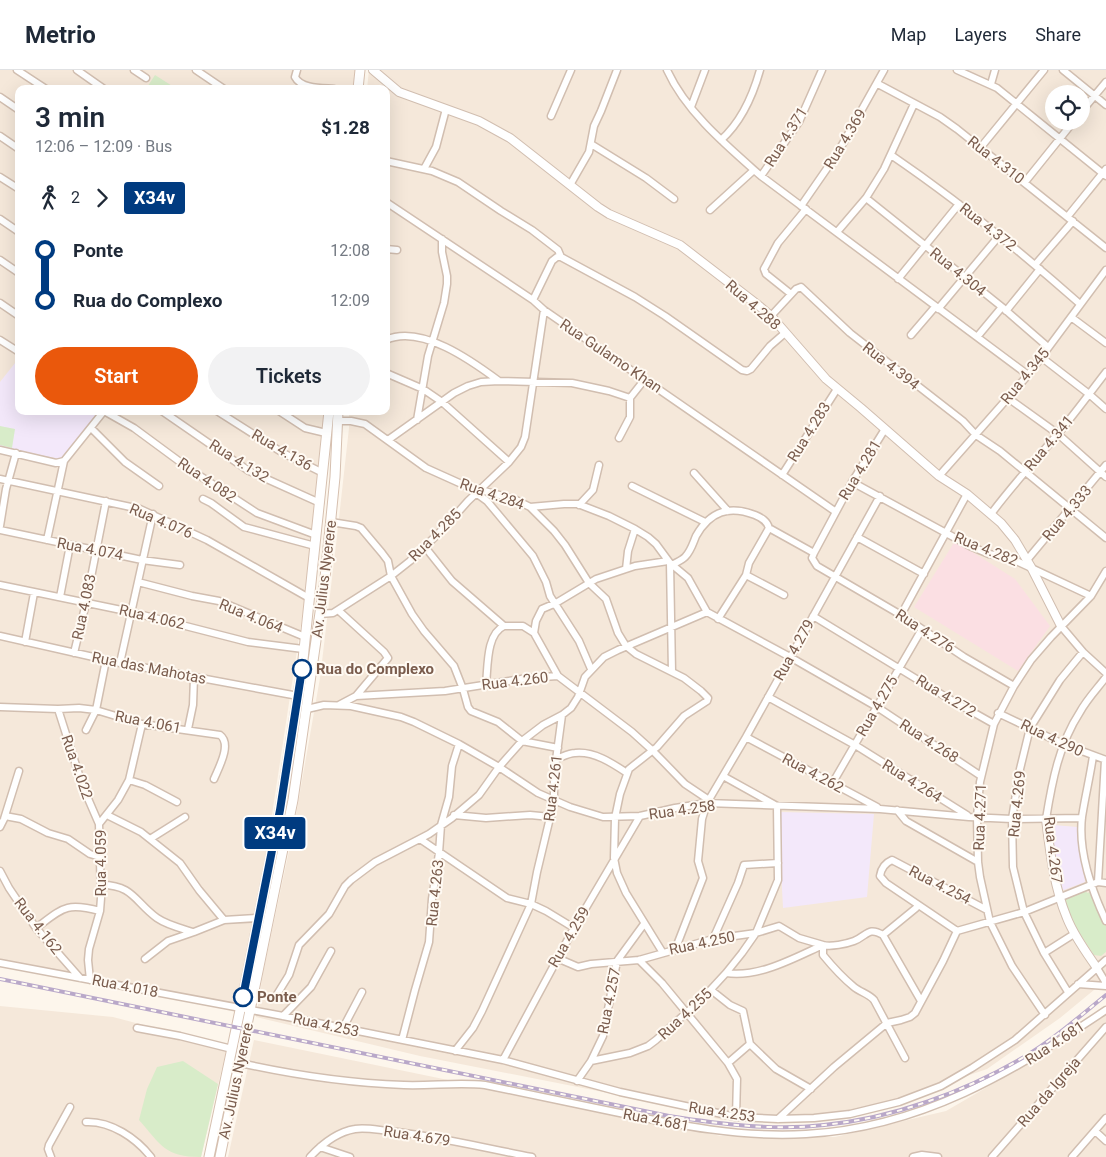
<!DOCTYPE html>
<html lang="en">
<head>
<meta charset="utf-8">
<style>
	:root { --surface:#fff; --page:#f2f2f3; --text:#1f2937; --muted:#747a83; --line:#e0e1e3; --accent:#ea580c }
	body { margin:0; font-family:Roboto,sans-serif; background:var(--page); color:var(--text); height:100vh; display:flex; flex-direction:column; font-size:19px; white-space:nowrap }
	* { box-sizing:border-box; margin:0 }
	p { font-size:16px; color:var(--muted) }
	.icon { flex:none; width:28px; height:28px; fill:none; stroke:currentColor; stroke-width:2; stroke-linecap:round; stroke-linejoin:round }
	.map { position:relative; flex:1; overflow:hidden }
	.panel { position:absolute; left:15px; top:15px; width:375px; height:330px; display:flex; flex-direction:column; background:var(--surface); border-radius:10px; box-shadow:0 5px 20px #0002 }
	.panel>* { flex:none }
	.badge { padding:0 10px; border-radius:4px; font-size:18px; line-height:32px }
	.tools { position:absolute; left:1045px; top:15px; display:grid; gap:10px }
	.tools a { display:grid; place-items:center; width:45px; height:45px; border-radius:50%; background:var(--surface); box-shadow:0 5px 20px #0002; font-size:25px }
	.map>.badge { position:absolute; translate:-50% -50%; box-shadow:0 0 0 2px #fff }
	.legs { display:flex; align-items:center; gap:8px; height:55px; padding:0 20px; font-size:16px }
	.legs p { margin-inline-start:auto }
	.headline { display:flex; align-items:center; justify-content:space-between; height:85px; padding:0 20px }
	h1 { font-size:28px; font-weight:600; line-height:38px }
	.cta { display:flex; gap:10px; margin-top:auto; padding:10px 20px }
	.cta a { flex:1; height:58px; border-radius:30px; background:var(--accent); color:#fff; font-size:20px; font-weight:600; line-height:58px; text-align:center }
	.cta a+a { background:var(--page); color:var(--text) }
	ul { padding:0 20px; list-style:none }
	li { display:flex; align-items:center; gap:18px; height:50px; font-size:19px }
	li i { display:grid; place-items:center; width:8px; height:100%; margin:0 6px; background:currentColor }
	li i::after { content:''; width:12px; height:12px; margin:-6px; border:4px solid; border-radius:50%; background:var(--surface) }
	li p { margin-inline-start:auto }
	li:first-child i { background:linear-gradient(#0000 50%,currentColor 0) }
	li:last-child i { background:linear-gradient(currentColor 50%,#0000 0) }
	header { display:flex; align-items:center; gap:30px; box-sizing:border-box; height:70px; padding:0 25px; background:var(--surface); border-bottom:1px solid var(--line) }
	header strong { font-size:24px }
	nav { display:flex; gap:28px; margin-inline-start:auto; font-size:18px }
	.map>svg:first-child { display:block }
	.residential { fill:#f5e8da; fill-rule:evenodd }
	.education { fill:#f3e8fa }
	.medical { fill:#fbdfe3 }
	.green { fill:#d8ecc9 }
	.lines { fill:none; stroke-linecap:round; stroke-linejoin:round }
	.minor-casing { stroke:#d1beb0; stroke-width:9 }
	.tertiary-casing { stroke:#d1beb0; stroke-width:10 }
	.secondary-casing { stroke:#d6c0b0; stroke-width:11 }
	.minor { stroke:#fff; stroke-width:6 }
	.tertiary { stroke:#fff; stroke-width:8 }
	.secondary { stroke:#fff; stroke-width:9 }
	.rail-casing { stroke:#b9a8c9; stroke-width:4 }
	.rail { stroke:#fffaf3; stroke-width:2; stroke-dasharray:5.5; stroke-linecap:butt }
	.line-1-casing { stroke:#fff; stroke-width:11 }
	.line-1 { stroke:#003b80; stroke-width:8 }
	.stop-1-dot { fill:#fff; stroke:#003b80; stroke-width:2.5 }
	.labels { text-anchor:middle; stroke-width:4; stroke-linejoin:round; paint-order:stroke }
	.street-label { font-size:15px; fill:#7a5c4d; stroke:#fffaf3 }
	.stop-label { font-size:15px; font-weight:bold; fill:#7a5c4d; stroke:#fffaf3; text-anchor:start }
</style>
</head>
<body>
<header>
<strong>Metrio</strong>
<nav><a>Map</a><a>Layers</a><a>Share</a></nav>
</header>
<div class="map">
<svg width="1106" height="1087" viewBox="0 0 1106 1087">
	<rect width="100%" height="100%" fill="#fdf6ec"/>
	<path class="residential" d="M0 0H360L358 19H19V341H328L310 495 242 942 0 894Z
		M369 0H1106V910L1060 948 987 999 899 1029 844 1045 722 1050 664 1034 420 986 256 947 263 903 293 762 320 608 336 475 349 358V341H386V19H367ZM1054 24H1081V51H1054Z
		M0 936 113 947 227 977 201 1087H0Z
		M1106 942V1087H228L254 970 721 1066 835 1067 946 1041 1070 969Z"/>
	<path class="education" d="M19 288V341H101L60 389 0 377V312Z
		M778 742 874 744 867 827 783 838Z
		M1054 755 1077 757 1085 812 1064 820 1061 819 1054 789Z"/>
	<path class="medical" d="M955 471 1015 509 1050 556 1018 601 914 537Z"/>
	<path class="green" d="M155 5 177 19H146Z
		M0 356 15 359 12 378 0 375Z
		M1086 820 1087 823 1090 822 1106 854V882L1101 886 1094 885 1077 859 1065 832 1066 828Z
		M183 991 218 1014 201 1087C165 1087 161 1075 139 1050L147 1019 157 997Z"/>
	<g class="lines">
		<defs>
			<path id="minor" d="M17 0 46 19
				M77 0 104 19
				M134 0 146 8
				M196 0 224 19
				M297 0 295 7C301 19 323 18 334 19
				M667 0C686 42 727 76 761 106L1028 305
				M957 0 997 18 1106 106
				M1063 0 1106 35
				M878 14 940 47 957 59 1106 178
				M991 14 995 0
				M0 27 19 40
				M691 37 705 0
				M1081 42 1106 12
				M551 46 571 0
				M0 66 19 79
				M721 70C741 52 753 25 760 0
				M591 74 646 108 674 129
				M981 77 1044 0
				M891 85C957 130 1020 181 1080 234
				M386 91 432 101 458 112 501 141 532 160 558 180 561 187 635 227 665 246 742 300 747 301 751 299 770 276 785 263
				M424 99 436 77 446 39
				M761 106 799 52 822 0
				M0 107 19 119
				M1025 112 1074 51
				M570 115 589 82 594 56 601 41 617 0
				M866 128 1002 237 1048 277
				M386 132 533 230 544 240 836 442
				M801 136 837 84 884 0
				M710 140 754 100
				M1068 146 1106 99
				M0 149 19 162
				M837 162 866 128 884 99 914 34
				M386 179 397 180
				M0 190 19 203
				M1035 195 1073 151
				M898 209 959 134
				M791 224 766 204 764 199 778 173 806 139
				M533 230 552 191 557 187H561
				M0 233 19 246
				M938 239 999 166
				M1006 241 1040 199
				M771 246 796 219 801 217 850 263 963 351 976 365 1000 381 1106 468
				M1071 247 1106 273
				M911 265 935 237
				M977 267 1002 237
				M0 270 19 282
				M386 270C421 254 472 291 499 311
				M1041 287 1089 324 1106 339
				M386 303 423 319 442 332 509 392
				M1008 328 1058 364 1106 407
				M104 341 134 358 191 400 257 443 316 465
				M162 341 249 401 320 433
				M217 341 283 383 323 403
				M279 341 305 358 326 363
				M417 350 428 286 444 233 447 214V206L442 182V169
				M338 351H351L365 354 426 398 466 416 514 429 530 437 564 434H578L609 446 635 459 648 467 656 474 670 493 688 508 707 542 790 587 877 637 981 706
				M91 358 125 392 159 416
				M885 359 852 412 814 483 812 488 817 496 901 545 964 587 1014 616
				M619 368 630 347V328L645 309
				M388 370 454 323 468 316 481 312 499 311 572 313 609 321 630 328
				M0 380 56 393 64 391
				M694 403 728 441
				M782 405 837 319
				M939 406 1028 305 1106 200
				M0 409 140 439 207 470 309 528
				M852 412 970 476 989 484 1010 488 1091 526
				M632 416 705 452
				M476 423 487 431 533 486 546 512 550 526 579 571 591 599
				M203 429 211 433 244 457 315 476
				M579 435 593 420 599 395
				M530 437 554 461 565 475 589 513 606 529 618 563 626 576 636 584 684 608 701 621 708 628 707 631 684 646 657 677 629 699 620 724 615 748 614 788 617 803 626 823 663 883
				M991 444C1011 417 1034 392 1056 366 1073 346 1089 324 1106 302
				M331 452 356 456 361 458 382 483 388 491 391 506 412 544 424 561 454 596 463 619 468 637 471 641 498 652 522 671 558 678
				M0 456 6 419 16 383
				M0 460 142 490 180 495
				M857 467 924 504
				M47 470 64 391 104 341
				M425 477 452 511 504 556H523L534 563 558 606
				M1027 490 1106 395
				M670 493 672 602
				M672 495C677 492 682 490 685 487 691 481 693 473 696 466 710 441 729 435 755 445 762 448 767 451 769 458L814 483
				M626 499 628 481 635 459
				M746 505 784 525
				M138 512 192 526 219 531 305 567
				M0 515 131 542 248 572 303 579
				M60 527 70 475
				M338 540 384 582 388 588 356 626
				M320 544 333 543 391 506 410 491 444 458 468 431 509 392 521 377 525 367 544 240
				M901 545 967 424
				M813 546 946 627 994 654
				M718 549 746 505 749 493 769 458
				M1061 556 1083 582 1106 603
				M534 563 536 551 542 539 556 533 596 509 635 496 668 491
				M0 566 120 593 298 626
				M25 572 34 523
				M74 583 86 533 106 431
				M120 593 153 444
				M486 614C488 597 486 564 504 556
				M768 627 855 675 967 745
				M339 635 356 626 445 621 528 608 558 606 632 662 653 681 685 714 709 730
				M0 637 58 639 79 638 96 640 142 654 220 665C232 674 219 697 214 709
				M58 639 83 717 99 754
				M307 639 324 635 351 636 401 647 414 652 459 674 499 697 538 723 570 737 603 747 640 746 675 738 707 733 880 739 969 747 1012 749 1082 748
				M998 643 1063 674 1106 690
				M188 659 193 635 194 607
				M86 660 96 640 106 590
				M746 667 877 737
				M1093 686C1090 707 1085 727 1082 747 1078 781 1092 821 1106 851
				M556 689C562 687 569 683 575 683 594 681 612 693 627 703
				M129 710 145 715 177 732
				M832 714 922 559
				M897 740 906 751 978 792
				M107 745 141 762 180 793 199 820 224 850
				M454 745 486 748 530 745 551 747
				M5 746 21 749 48 763 68 769 90 784 100 787
				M1046 749C1052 712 1059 674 1080 642 1087 629 1097 619 1106 607
				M0 757 4 749 19 701
				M150 769 185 747
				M420 769 507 828 531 834 546 841 574 858
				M0 801 9 818 36 858 80 908
				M1098 812 1105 690
				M102 815C133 815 135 832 157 848 167 855 180 858 193 862
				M36 858C63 838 66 832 100 841
				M957 861 886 813 880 806C881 799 885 793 892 790L987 840
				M883 865 921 931
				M883 865 916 838
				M713 869 738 813 744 795 778 793
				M675 880 703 808 698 791 702 749 707 733 746 667 880 426
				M1044 883 1074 864
				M557 888 578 897 591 894 639 890 713 869 756 863 779 856 799 868 823 875V885C832 896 843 908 854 917 860 922 869 924 874 930L905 988
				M145 889 168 871 194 862 224 850 258 848
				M639 890 662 913 728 993 737 1009 736 1047
				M0 893 283 946 503 990 620 1022 704 1040 736 1047 778 1049 814 1048 850 1044 899 1032 941 1016 972 998 1015 970 1106 890
				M1097 898 1106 913
				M726 903C759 908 794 888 823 875 831 877 846 874 854 871 867 866 868 856 883 865
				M90 910 88 890 89 879 100 841 101 828 99 754 118 730 129 710 142 654
				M1078 914 1106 916
				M711 920 730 935 743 941 750 974 776 999 811 1019
				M1068 922 1044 883 1024 842 1013 797 1012 749 1020 699 1030 658 1060 610 1083 582
				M276 926 289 905 299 875 329 844 345 816 351 810 375 792 429 764 452 748 479 725 499 697 522 671 543 655 562 645 571 638 578 627 585 607 604 587 618 580 707 542
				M1045 945 1012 896 990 852 980 807 978 792 977 747 980 712 994 654 1014 616 1031 590 1051 567 1091 526 1106 501
				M283 946 311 917 331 881
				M137 958 180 966 232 979
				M343 958 362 922
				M402 970 415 920 429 872 432 829 439 783 441 755 449 727 452 696 459 674
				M455 981 473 958 482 941 531 834 537 802 554 731V705L562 645
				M503 990 574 858 640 746
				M591 991 630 983 648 976 656 970 703 928 726 903 742 883 756 863 778 810 777 736 723 706
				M240 993C294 1005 349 1013 404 1015 432 1016 458 1012 485 1015 529 1024 572 1033 615 1042 677 1055 742 1068 806 1064 920 1058 1014 1002 1106 940
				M728 993 750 974
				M577 1011 591 991 603 966 617 891 644 854
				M778 1049 834 997 887 953 901 950 910 947 915 943 943 891 957 861 1024 842 1098 812 1106 813
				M86 1052C111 1051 136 1068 151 1087
				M1095 1061 1106 1071
				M320 1077 350 1087
				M51 1087 48 1079 49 1075 70 1037
				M310 1087C322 1074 337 1062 355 1059 365 1057 378 1060 389 1061 437 1066 484 1078 532 1087
				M913 1087 922 1085 938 1087
				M992 1087 1106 957
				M1072 1087 1106 1048"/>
			<path id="tertiary" d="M373 0 399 22 479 51 510 68 598 137 609 144 680 175 758 235 771 246 826 309 861 338 939 406 967 424 1001 453 1015 470 1031 497 1061 556
				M1046 749C1050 782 1054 817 1067 848 1074 866 1086 882 1097 898"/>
			<path id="secondary" d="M358 19 360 0
				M209 1087 243 926 280 740 302 599 329 341
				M220 1087 293 730 325 508 335 407 338 341"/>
		</defs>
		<use href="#minor" class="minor-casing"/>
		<use href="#tertiary" class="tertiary-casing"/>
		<use href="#secondary" class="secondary-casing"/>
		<use href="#minor" class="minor"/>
		<use href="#tertiary" class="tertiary"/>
		<use href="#secondary" class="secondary"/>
		<defs>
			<path id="rail" d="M0 909 669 1046C720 1054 772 1061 824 1055 894 1048 964 1022 1024 987 1053 970 1080 946 1106 925"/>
		</defs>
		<use href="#rail" class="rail-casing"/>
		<use href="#rail" class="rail"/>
	</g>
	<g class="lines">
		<defs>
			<path id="line-1" d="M243 927 280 740 302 599"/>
		</defs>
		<use href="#line-1" class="line-1-casing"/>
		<use href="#line-1" class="line-1"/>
	</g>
	<g class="stop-1-dot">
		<circle cx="302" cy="599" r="9"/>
		<circle cx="243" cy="927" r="9"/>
	</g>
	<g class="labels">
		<g class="street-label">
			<text transform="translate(786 67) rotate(-58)" y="5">Rua 4.371</text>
			<text transform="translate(845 69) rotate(-59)" y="5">Rua 4.369</text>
			<text transform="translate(996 90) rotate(38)" y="5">Rua 4.310</text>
			<text transform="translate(988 157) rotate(38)" y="5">Rua 4.372</text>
			<text transform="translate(958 202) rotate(39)" y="5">Rua 4.304</text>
			<text transform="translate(753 235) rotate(41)" y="5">Rua 4.288</text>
			<text transform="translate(611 286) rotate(34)" y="5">Rua Gulamo Khan</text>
			<text transform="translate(891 296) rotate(38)" y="5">Rua 4.394</text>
			<text transform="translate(1025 306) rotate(-51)" y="5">Rua 4.345</text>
			<text transform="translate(809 362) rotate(-58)" y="5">Rua 4.283</text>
			<text transform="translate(1049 373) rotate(-50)" y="5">Rua 4.341</text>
			<text transform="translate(282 380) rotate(30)" y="5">Rua 4.136</text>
			<text transform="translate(239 391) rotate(32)" y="5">Rua 4.132</text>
			<text transform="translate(860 400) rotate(-59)" y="5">Rua 4.281</text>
			<text transform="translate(207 410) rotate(34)" y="5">Rua 4.082</text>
			<text transform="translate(492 424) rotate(19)" y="5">Rua 4.284</text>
			<text transform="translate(1067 443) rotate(-50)" y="5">Rua 4.333</text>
			<text transform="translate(161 451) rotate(23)" y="5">Rua 4.076</text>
			<text transform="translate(435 465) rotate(-45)" y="5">Rua 4.285</text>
			<text transform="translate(90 479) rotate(11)" y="5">Rua 4.074</text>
			<text transform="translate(986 479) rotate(22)" y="5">Rua 4.282</text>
			<text transform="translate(324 509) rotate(-83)" y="5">Av. Julius Nyerere</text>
			<text transform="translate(84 537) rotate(-78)" y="5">Rua 4.083</text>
			<text transform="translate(251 546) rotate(22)" y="5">Rua 4.064</text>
			<text transform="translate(152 547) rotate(13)" y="5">Rua 4.062</text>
			<text transform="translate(925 561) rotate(33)" y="5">Rua 4.276</text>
			<text transform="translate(794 580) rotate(-61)" y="5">Rua 4.279</text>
			<text transform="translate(149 598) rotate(11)" y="5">Rua das Mahotas</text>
			<text transform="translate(515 611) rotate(-7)" y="5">Rua 4.260</text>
			<text transform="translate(946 626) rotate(31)" y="5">Rua 4.272</text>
			<text transform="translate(877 636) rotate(-60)" y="5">Rua 4.275</text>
			<text transform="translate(148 652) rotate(11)" y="5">Rua 4.061</text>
			<text transform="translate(1052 668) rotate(25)" y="5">Rua 4.290</text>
			<text transform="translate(929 671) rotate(33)" y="5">Rua 4.268</text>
			<text transform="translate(77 697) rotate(71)" y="5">Rua 4.022</text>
			<text transform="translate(813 703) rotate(28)" y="5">Rua 4.262</text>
			<text transform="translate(912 711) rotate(32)" y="5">Rua 4.264</text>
			<text transform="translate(553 718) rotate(-83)" y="5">Rua 4.261</text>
			<text transform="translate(1017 734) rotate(-84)" y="5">Rua 4.269</text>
			<text transform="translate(682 740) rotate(-8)" y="5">Rua 4.258</text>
			<text transform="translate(980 747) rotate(-88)" y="5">Rua 4.271</text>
			<text transform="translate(1053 780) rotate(83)" y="5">Rua 4.267</text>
			<text transform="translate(101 793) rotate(-90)" y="5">Rua 4.059</text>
			<text transform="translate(940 815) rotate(27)" y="5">Rua 4.254</text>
			<text transform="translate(435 823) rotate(-84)" y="5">Rua 4.263</text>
			<text transform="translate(38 856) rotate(52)" y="5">Rua 4.162</text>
			<text transform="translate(569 867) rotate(-60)" y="5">Rua 4.259</text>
			<text transform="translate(702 873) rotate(-12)" y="5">Rua 4.250</text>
			<text transform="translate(125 916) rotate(11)" y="5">Rua 4.018</text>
			<text transform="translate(609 931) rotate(-79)" y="5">Rua 4.257</text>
			<text transform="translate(685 944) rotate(-43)" y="5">Rua 4.255</text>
			<text transform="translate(326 955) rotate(12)" y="5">Rua 4.253</text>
			<text transform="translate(1055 973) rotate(-33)" y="5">Rua 4.681</text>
			<text transform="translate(236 1011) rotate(-78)" y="5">Av. Julius Nyerere</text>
			<text transform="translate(1049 1022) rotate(-49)" y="5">Rua da Igreja</text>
			<text transform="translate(722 1042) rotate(9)" y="5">Rua 4.253</text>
			<text transform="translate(656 1050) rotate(11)" y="5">Rua 4.681</text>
			<text transform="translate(417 1066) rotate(9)" y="5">Rua 4.679</text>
		</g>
		<g class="stop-label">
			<text x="316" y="604">Rua do Complexo</text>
			<text x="257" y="932">Ponte</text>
		</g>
	</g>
</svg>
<div class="tools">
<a><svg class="icon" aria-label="locate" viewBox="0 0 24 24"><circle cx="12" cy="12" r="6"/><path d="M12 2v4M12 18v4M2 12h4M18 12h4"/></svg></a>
</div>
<b class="badge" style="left:275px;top:763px;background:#003b80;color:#fff">X34v</b>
<section class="panel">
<div class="headline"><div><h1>3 min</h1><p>12:06 – 12:09 · Bus</p></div><b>$1.28</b></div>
<div class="legs"><svg class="icon" aria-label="walk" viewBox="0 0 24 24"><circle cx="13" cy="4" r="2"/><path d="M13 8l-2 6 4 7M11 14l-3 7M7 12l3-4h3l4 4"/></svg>2<svg class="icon" aria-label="forward" viewBox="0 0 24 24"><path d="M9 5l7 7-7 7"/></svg><b class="badge" style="background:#003b80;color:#fff">X34v</b></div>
<ul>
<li><i style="color:#003b80"></i><b>Ponte</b><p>12:08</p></li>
<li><i style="color:#003b80"></i><b>Rua do Complexo</b><p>12:09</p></li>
</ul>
<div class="cta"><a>Start</a><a>Tickets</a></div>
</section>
</div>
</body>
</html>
